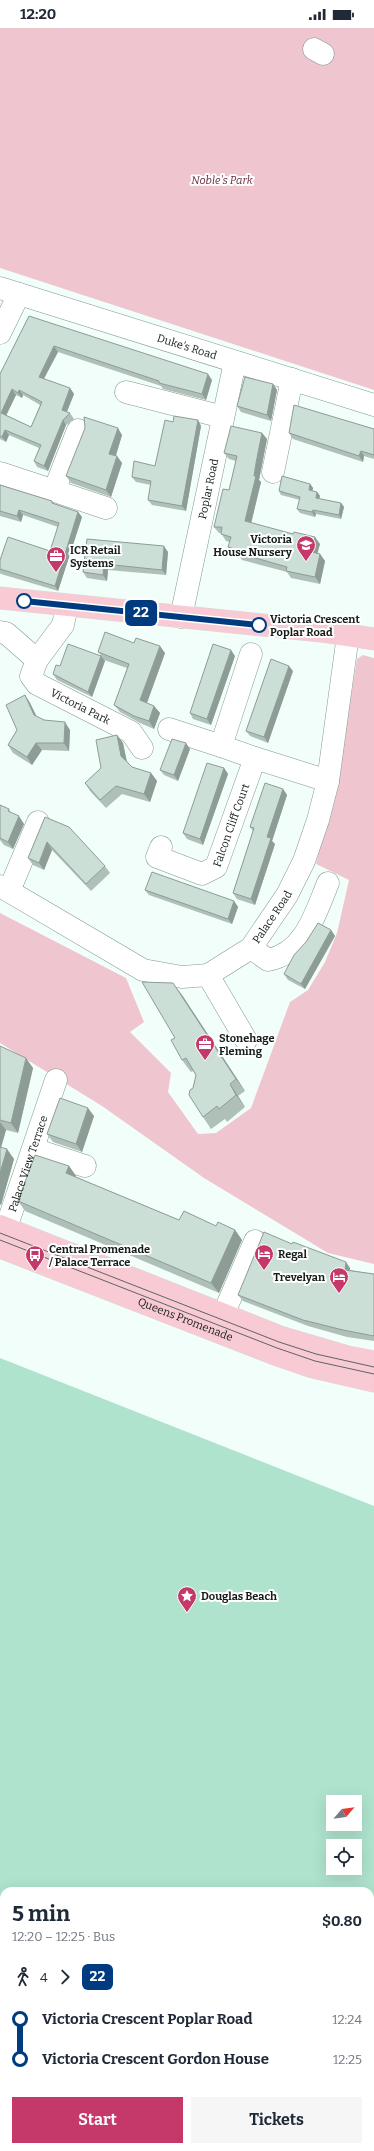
<!DOCTYPE html>
<html lang="en">
<head>
<meta charset="utf-8">
<style>
	:root { --surface:#fff; --page:#f6f6f7; --text:#1f2937; --muted:#747a83; --accent:#c5386a }
	body { margin:0; font-family:Bitter,serif; background:var(--page); color:var(--text); height:100vh; display:flex; flex-direction:column; font-size:15px; white-space:nowrap }
	* { box-sizing:border-box; margin:0 }
	p { font-size:13px; color:var(--muted) }
	.icon { flex:none; width:22px; height:22px; fill:none; stroke:currentColor; stroke-width:2; stroke-linecap:round; stroke-linejoin:round }
	.map { position:relative; flex:1; overflow:hidden }
	.panel { position:absolute; left:0px; top:1859px; width:374px; height:264px; display:flex; flex-direction:column; background:var(--surface); border-radius:12px 12px 0 0; box-shadow:0 4px 16px #0002 }
	.panel>* { flex:none }
	.badge { padding:0 8px; border-radius:6px; font-size:14px; line-height:26px }
	.needle { width:26px; rotate:62deg }
	.controls { position:absolute; left:326px; top:1767px; display:grid; gap:8px }
	.controls a { display:grid; place-items:center; width:36px; height:36px; border-radius:0px; background:var(--surface); box-shadow:0 4px 16px #0002; font-size:20px }
	.map>.badge { position:absolute; translate:-50% -50%; box-shadow:0 0 0 2px #fff }
	.legs { display:flex; align-items:center; gap:6px; height:44px; padding:0 12px; font-size:13px }
	.legs p { margin-inline-start:auto }
	.head { display:flex; align-items:center; justify-content:space-between; height:68px; padding:0 12px }
	h1 { font-size:22px; font-weight:700; line-height:30px }
	.button { display:flex; gap:8px; margin-top:auto; padding:8px 12px }
	.button a { flex:1; height:46px; border-radius:0px; background:var(--accent); color:#fff; font-size:16px; font-weight:700; line-height:46px; text-align:center }
	.button a+a { background:var(--page); color:var(--text) }
	ul { padding:0 12px; list-style:none }
	li { display:flex; align-items:center; gap:14px; height:40px; font-size:15px }
	li i { display:grid; place-items:center; width:6px; height:100%; margin:0 5px; background:currentColor }
	li i::after { content:''; width:10px; height:10px; margin:-5px; border:3px solid; border-radius:50%; background:var(--surface) }
	li p { margin-inline-start:auto }
	li:first-child i { background:linear-gradient(#0000 50%,currentColor 0) }
	li:last-child i { background:linear-gradient(currentColor 50%,#0000 0) }
	.status { display:flex; justify-content:space-between; align-items:center; height:28px; padding:0 20px; background:var(--surface); direction:ltr }
	.status svg { height:11px; fill:currentColor }
	.map>svg:first-child { display:block }
	.green { fill:#efc6cf }
	.water { fill:#afe3ce; fill-rule:evenodd }
	.lines { fill:none; stroke-linecap:round; stroke-linejoin:round }
	.minor-casing { stroke:#849890; stroke-width:23 }
	.major-casing { stroke:#d9dbda; stroke-width:23 }
	.minor { stroke:#fff; stroke-width:22 }
	.major { stroke:#f8cad4; stroke-width:22 }
	.tram { stroke:#5c6561; stroke-width:1 }
	.wall { fill:#afc0b9; fill-rule:evenodd }
	.shaded-wall { fill:#8e9c96 }
	.building { fill:#cbdfd7; stroke:#8e9c96; fill-rule:evenodd }
	.line-1-casing { stroke:#fff; stroke-width:9 }
	.line-1 { stroke:#003b80; stroke-width:6 }
	.stop-1-dot { fill:#fff; stroke:#003b80; stroke-width:2 }
	.labels { text-anchor:middle; stroke-width:4; stroke-linejoin:round; paint-order:stroke }
	.park-label { font-size:11px; font-style:italic; fill:#692b3e; stroke:#fff }
	.street-label { font-size:11px; fill:#141c19; stroke:#fff }
	.poi-label { font-size:11px; font-weight:bold; fill:#141c19; stroke:#fff; text-anchor:start }
	.stop-label { font-size:11px; font-weight:bold; fill:#141c19; stroke:#fff; text-anchor:start }
</style>
</head>
<body>
<div class="status"><b>12:20</b><svg viewBox="0 0 49 12"><path d="M0 12V9h3v3zM5 12V6h3v6zM10 12V3h3v9zM15 12V0h3v12zM26 1h20v11H26zM47 4h2v5h-2z"/></svg></div>
<div class="map">
<svg width="374" height="2123" viewBox="0 0 374 2123">
	<rect width="100%" height="100%" fill="#f2fef9"/>
	<path class="green" d="M0 0H374V362L0 240Z
		M363 627 374 630V1236L328 1225 204 1150 102 1078 0 1015V885L126 950 144 994 130 1004 171 1045 168 1064 198 1106 216 1105 251 1080 290 974 308 962 325 934 337 905 349 852 316 836 339 743 357 631Z"/>
	<path class="water" d="M0 1330 374 1478V2123H0ZM333 1774H355V1796H333ZM333 1818H355V1840H333ZM4 1863H370V2119H4Z"/>
	<g class="lines">
		<defs>
			<g id="minor">
				<path d="M314 21 323 26"/>
				<path id="s1" d="M0 260 374 377"/>
				<path d="M0 305 19 266"/>
				<path d="M126 364 223 389"/>
				<path d="M273 444 292 351"/>
				<path d="M0 445 106 480"/>
				<path d="M54 463 78 402"/>
				<path id="s2" d="M67 578 63 597 37 632 31 648 37 656 131 704 142 720"/>
				<path id="s3" d="M181 589 235 334"/>
				<path d="M0 604 6 605 37 632"/>
				<path d="M251 626 221 718 255 730"/>
				<path d="M169 701 221 718"/>
				<path id="s4" d="M161 819 157 829 202 846 216 839 255 730 328 753"/>
				<path id="s5" d="M0 858 143 942 182 949 208 947 251 920 287 867 304 833 318 792 328 753 348 607"/>
				<path d="M9 863 38 794"/>
				<path d="M251 920 268 932C305 925 315 886 328 855"/>
				<path d="M208 947 246 1012"/>
				<path d="M33 1121 85 1138"/>
				<path id="s6" d="M0 1218 56 1052"/>
				<path d="M223 1287 255 1213"/>
			</g>
			<g id="major">
				<path d="M0 570 321 603 374 611"/>
				<path d="M0 1198 280 1309 348 1329 374 1334"/>
				<path id="s7" d="M0 1219 275 1326 313 1339 374 1353"/>
			</g>
		</defs>
		<use href="#minor" class="minor-casing"/>
		<use href="#major" class="major-casing"/>
		<use href="#minor" class="minor"/>
		<use href="#major" class="major"/>
		<path class="tram" d="M0 1205 279 1314 316 1326 374 1339
			M0 1212 277 1320 315 1333 374 1346"/>
	</g>
	<path class="wall" d="M29 288 212 352 206 372 163 361 161 358 58 324 44 351 70 360 74 366 67 384 70 385 74 391 66 397 48 443 37 439 34 433 39 420 9 407 6 414 0 411V346ZM16 367 22 370 23 367 40 377 31 399 6 387Z
		M273 356 277 362 271 393 241 384 237 378Z
		M198 392 201 398 186 483 152 477 148 472 151 457 136 454 132 449 155 438 173 394Z
		M374 401V431L364 428 363 434 293 411 289 405Z
		M262 405 267 411 261 442 259 452 261 454 251 495 320 516 317 525 320 526 325 533 320 556 291 550 287 544 242 532 239 528 233 526 228 519 230 514 226 513 221 505H219L214 499 229 462 236 433 229 431 224 425Z
		M122 407 116 428 122 435 111 469 71 455 66 448Z
		M310 456 313 460 312 463 317 464 320 468 319 471 341 475 344 479 341 491 316 486 315 489 300 485 297 481 300 472 281 467 279 463Z
		M0 457 52 473 55 476 78 484 82 489 58 563 1 546 0 545V532L50 523 58 499 23 487 21 494 0 488Z
		M87 511 168 524 166 547 108 542 107 553 87 550 83 544Z
		M134 615 165 625 147 675 154 678 160 685 154 701 140 695 120 684 114 677 127 640 104 632 105 633 92 669 57 652 53 646 101 627 98 624Z
		M235 628 211 697 193 691 190 685Z
		M293 643 268 715 250 708 246 703Z
		M25 667 30 675 36 688 44 692 70 702 69 723 42 722 32 737 13 725 8 717 17 702Z
		M117 707 123 715 127 733 132 739 151 745 157 753 150 774 122 766 106 780 90 763 85 755 101 740Z
		M190 721 178 753 164 747 160 742Z
		M224 740 228 746 203 817 187 811 183 805Z
		M283 761 287 767 272 813 275 816 255 877 237 871 233 865 253 803 250 799Z
		M0 777 9 781 11 785 24 796 13 821 4 817 0 812Z
		M45 789 105 838 110 845 91 863 52 822 44 842 33 837 28 830Z
		M145 862 234 873 238 879 232 896 149 867Z
		M331 902 335 908 305 961 288 952 284 946Z
		M182 967 245 1063 238 1068 245 1079 227 1094 225 1091 211 1101 203 1089 193 1060 196 1047 193 1043 191 1044 182 1032Z
		M0 1018 33 1040 18 1105 6 1102 1 1119 14 1131 1 1177 0 1176Z
		M94 1088 82 1124 53 1114 47 1106Z
		M69 1138 76 1148V1149L179 1192 216 1198 235 1202 242 1212 219 1265 25 1183 18 1173Z
		M292 1216 350 1240V1242L374 1246V1313L347 1309 308 1298 243 1273 238 1267Z"/>
	<path class="shaded-wall" d="M54 318 58 324 42 354 39 349Z
		M208 346 212 352 206 372 202 366Z
		M273 356 277 362 271 393 267 387Z
		M70 360 74 366 65 388 62 382Z
		M12 361 16 367 5 390 1 385Z
		M19 362 23 367 22 370 18 365Z
		M63 392 66 397 48 443 44 438Z
		M198 392 201 398 186 483 182 478Z
		M118 400 122 407 114 433 109 426Z
		M5 402 9 407 6 414 2 409Z
		M262 405 267 411 261 442 259 452 261 454 250 500 245 493Z
		M361 423 364 428 363 434 359 428Z
		M117 428 122 435 111 469 106 462Z
		M310 456 313 460 312 466 309 462Z
		M317 464 320 468 318 474 316 470Z
		M341 475 344 479 341 491 339 487Z
		M19 482 23 487 21 494 17 488Z
		M313 482 316 486 315 489 312 484Z
		M78 484 82 489 58 563 55 558Z
		M315 509 320 516 316 531 312 524Z
		M164 518 168 524 166 547 162 542Z
		M320 526 325 533 320 556 315 549Z
		M104 536 108 542 107 553 103 547Z
		M160 618 165 625 145 680 140 672Z
		M231 622 235 628 211 697 207 691Z
		M101 628 105 633 92 669 88 664Z
		M289 638 293 643 268 715 264 709Z
		M25 667 30 675 40 695 34 687Z
		M154 678 160 685 154 701 149 693Z
		M65 694 70 702 69 723 64 715Z
		M117 707 123 715 127 736 121 728Z
		M36 715 42 722 32 737 27 729Z
		M186 715 190 721 178 753 174 747Z
		M224 740 228 746 203 817 200 811Z
		M151 745 157 753 150 774 144 766Z
		M283 761 287 767 272 813 275 816 255 877 251 871 267 809Z
		M19 788 24 796 13 821 8 814Z
		M47 814 52 822 44 842 39 835Z
		M234 873 238 879 232 896 228 891Z
		M331 902 335 908 305 961 301 956Z
		M173 955 182 967 245 1063 236 1051Z
		M26 1030 33 1040 18 1105 11 1095Z
		M230 1056 238 1068 245 1079 236 1067Z
		M88 1080 94 1088 82 1124 76 1116Z
		M0 1094 6 1102 0 1123Z
		M7 1121 14 1131 1 1177 0 1176V1145Z
		M69 1138 76 1148 73 1155 66 1145Z
		M235 1202 242 1212 219 1265 211 1255Z
		M346 1234 350 1240 349 1248 345 1242Z"/>
	<path class="building" d="M29 288 208 346 202 366 159 355V353L54 318 39 349 70 360 62 382 70 385 63 392 44 438 34 433 41 417 5 402 2 409 0 408V346ZM12 361 18 365 19 362 42 374 31 399 1 385Z
		M245 349 273 356 267 387 237 378Z
		M294 377 374 401V427L361 423 359 428 289 405Z
		M174 388 198 392 182 478 148 472 151 453 132 449 134 433 155 438 165 392 173 394Z
		M84 389 118 400 109 426 117 428 106 462 66 448 85 400Z
		M231 398 262 405 256 435 254 448H256L245 493 293 506 294 504 315 509 312 524 320 526 315 549 286 543 287 539 238 525V522L228 519 231 509 221 506 222 499H214L223 461 229 462 237 428 224 425Z
		M282 448 310 456 309 462 317 464 316 470 341 475 339 487 313 482 312 484 297 481 300 469 279 463Z
		M0 457 52 473V475L78 484 55 558 0 541V532L8 509 50 523 59 495 19 482 17 488 0 483Z
		M87 511 164 518 162 542 104 536 103 547 83 544Z
		M105 604 134 615 136 610 160 618 140 672 154 678 149 693 134 688 114 677 129 636 98 624Z
		M68 616 101 628 88 664 53 646 56 637 60 638Z
		M213 616 231 622 207 691 190 685Z
		M271 631 289 638 264 709 246 703Z
		M25 667 34 687 44 692 65 694 64 715H36L27 729 8 717 17 702 6 677Z
		M117 707 121 728 132 739 151 745 144 766 116 758 100 772 85 755 101 740 96 712Z
		M172 711 186 715 174 747 160 742Z
		M207 735 224 740 200 811 183 805Z
		M265 755 283 761 267 809 271 810 251 871 233 865 254 800 250 799Z
		M0 777 9 781 8 783 19 788 8 814 0 810Z
		M45 789 69 799 105 838 86 856 47 814 39 835 28 830Z
		M152 844 234 873 228 891 145 862Z
		M318 895 331 902 301 956 284 946 294 927 306 914Z
		M142 954 173 955 236 1051 230 1056 236 1067 219 1081 217 1078 203 1089 189 1067 190 1062 193 1060 196 1047 186 1030 182 1032 171 1012 175 1010Z
		M0 1018 26 1030 11 1095 0 1092Z
		M60 1070 88 1080 76 1116 47 1106Z
		M0 1119 7 1121 0 1145Z
		M35 1127 69 1138 66 1145 179 1192 184 1183 216 1198 218 1194 235 1202 211 1255 18 1173Z
		M264 1204 292 1216 293 1214 346 1234 345 1242 374 1246V1308L343 1302 303 1292 238 1267Z"/>
	<g class="lines">
		<defs>
			<path id="line-1" d="M24 573 259 597"/>
		</defs>
		<use href="#line-1" class="line-1-casing"/>
		<use href="#line-1" class="line-1"/>
	</g>
	<defs>
		<symbol id="school-pin" viewBox="-11 -11 22 30"><path d="M0 17L-7.5 6A9.5 9.5 0 1 1 7.5 6Z" fill="#c5386a" stroke="#fff"/><path d="M0-5L7-2L0 1L-7-2ZM-4 1L0 2.5L4 1V4Q0 6-4 4Z" fill="#fff"/></symbol>
		<symbol id="office-pin" viewBox="-11 -11 22 30"><path d="M0 17L-7.5 6A9.5 9.5 0 1 1 7.5 6Z" fill="#c5386a" stroke="#fff"/><path d="M-6-3h4V-5.5h4V-3h4V5H-6ZM-1-4.5V-3h2v-1.5ZM-6 0V1H6V0Z" fill="#fff"/></symbol>
		<symbol id="hotel-pin" viewBox="-11 -11 22 30"><path d="M0 17L-7.5 6A9.5 9.5 0 1 1 7.5 6Z" fill="#c5386a" stroke="#fff"/><path d="M-6-4.5h1.5V1H6V5H4.5V3h-9V5H-6ZM-4 0a1.8 1.8 0 1 1 3.6 0ZM.5 0V-2.5h3Q6-2.5 6 0Z" fill="#fff"/></symbol>
		<symbol id="bus-pin" viewBox="-11 -11 22 30"><path d="M0 17L-7.5 6A9.5 9.5 0 1 1 7.5 6Z" fill="#c5386a" stroke="#fff"/><path d="M-5-6H5V4H4V6H2V4H-2V6H-4V4H-5ZM-3.5-4V0h7V-4ZM-3.5 1.2v1.5H-2V1.2ZM2 1.2v1.5H3.5V1.2Z" fill="#fff"/></symbol>
		<symbol id="sight-pin" viewBox="-11 -11 22 30"><path d="M0 17L-7.5 6A9.5 9.5 0 1 1 7.5 6Z" fill="#c5386a" stroke="#fff"/><path d="M0-6L1.8-2.2L6-1.7L2.9 1.2L3.7 5.4L0 3.3L-3.7 5.4L-2.9 1.2L-6-1.7L-1.8-2.2Z" fill="#fff"/></symbol>
	</defs>
	<g fill-rule="evenodd">
		<use href="#school-pin" x="295" y="506" width="22" height="30"/>
		<use href="#office-pin" x="45" y="517" width="22" height="30"/>
		<use href="#office-pin" x="194" y="1005" width="22" height="30"/>
		<use href="#hotel-pin" x="253" y="1215" width="22" height="30"/>
		<use href="#bus-pin" x="24" y="1216" width="22" height="30"/>
		<use href="#hotel-pin" x="328" y="1238" width="22" height="30"/>
		<use href="#sight-pin" x="176" y="1557" width="22" height="30"/>
	</g>
	<g class="stop-1-dot">
		<circle cx="24" cy="573" r="7"/>
		<circle cx="259" cy="597" r="7"/>
	</g>
	<g class="labels">
		<g class="park-label">
			<text x="222" y="156">Noble's Park</text>
		</g>
		<g class="street-label">
			<text dy="4" stroke="none"><textPath href="#s1" startOffset="196">Duke's Road</textPath></text>
			<text dy="4" stroke="none"><textPath href="#s3" startOffset="131">Poplar Road</textPath></text>
			<text dy="4" stroke="none"><textPath href="#s2" startOffset="139">Victoria Park</textPath></text>
			<text dy="4" stroke="none"><textPath href="#s4" startOffset="119">Falcon Cliff Court</textPath></text>
			<text dy="4" stroke="none"><textPath href="#s5" startOffset="320">Palace Road</textPath></text>
			<text dy="4" stroke="none"><textPath href="#s6" startOffset="87">Palace View Terrace</textPath></text>
			<text dy="4" stroke="none"><textPath href="#s7" startOffset="199">Queens Promenade</textPath></text>
		</g>
		<g class="poi-label">
			<text x="292" y="515" text-anchor="end">Victoria<tspan x="292" dy="13">House Nursery</tspan></text>
			<text x="70" y="526">ICR Retail<tspan x="70" dy="13">Systems</tspan></text>
			<text x="219" y="1014">Stonehage<tspan x="219" dy="13">Fleming</tspan></text>
			<text x="49" y="1225">Central Promenade<tspan x="49" dy="13">/ Palace Terrace</tspan></text>
			<text x="278" y="1230">Regal</text>
			<text x="325" y="1253" text-anchor="end">Trevelyan</text>
			<text x="201" y="1572">Douglas Beach</text>
		</g>
		<g class="stop-label">
			<text x="270" y="595">Victoria Crescent<tspan x="270" dy="13">Poplar Road</tspan></text>
		</g>
	</g>
</svg>
<div class="controls">
<a><svg class="needle" viewBox="-14 -14 28 28"><path d="M0-13l5 13h-10z" fill="#e53935"/><path d="M0 13l5-13h-10z" fill="#747a83"/></svg></a>
<a><svg class="icon" aria-label="locate" viewBox="0 0 24 24"><circle cx="12" cy="12" r="6"/><path d="M12 2v4M12 18v4M2 12h4M18 12h4"/></svg></a>
</div>
<b class="badge" style="left:141px;top:585px;background:#003b80;color:#fff">22</b>
<section class="panel">
<div class="head"><div><h1>5 min</h1><p>12:20 – 12:25 · Bus</p></div><b>$0.80</b></div>
<div class="legs"><svg class="icon" aria-label="walk" viewBox="0 0 24 24"><circle cx="13" cy="4" r="2"/><path d="M13 8l-2 6 4 7M11 14l-3 7M7 12l3-4h3l4 4"/></svg>4<svg class="icon" aria-label="forward" viewBox="0 0 24 24"><path d="M9 5l7 7-7 7"/></svg><b class="badge" style="background:#003b80;color:#fff">22</b></div>
<ul>
<li><i style="color:#003b80"></i><b>Victoria Crescent Poplar Road</b><p>12:24</p></li>
<li><i style="color:#003b80"></i><b>Victoria Crescent Gordon House</b><p>12:25</p></li>
</ul>
<div class="button"><a>Start</a><a>Tickets</a></div>
</section>
</div>
</body>
</html>
